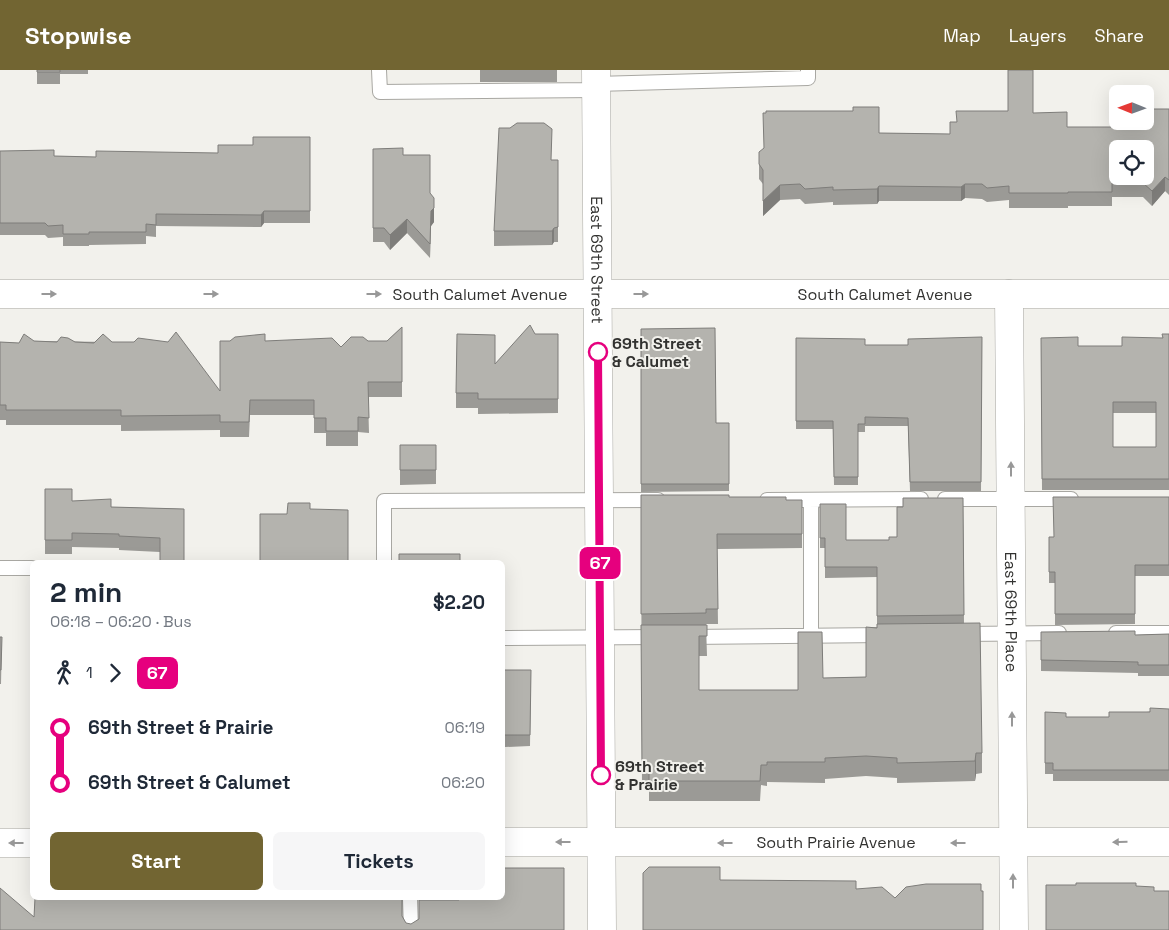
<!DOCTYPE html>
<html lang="en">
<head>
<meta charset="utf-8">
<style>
	:root { --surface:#fff; --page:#f6f6f7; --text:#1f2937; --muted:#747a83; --accent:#726532 }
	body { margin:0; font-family:"Space Grotesk",sans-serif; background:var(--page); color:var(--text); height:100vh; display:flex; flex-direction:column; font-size:19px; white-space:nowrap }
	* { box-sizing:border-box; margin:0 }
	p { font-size:16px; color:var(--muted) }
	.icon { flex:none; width:28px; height:28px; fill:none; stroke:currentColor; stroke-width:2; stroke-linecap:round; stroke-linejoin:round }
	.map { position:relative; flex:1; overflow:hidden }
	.details { position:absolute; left:30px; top:490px; width:475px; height:340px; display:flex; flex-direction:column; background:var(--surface); border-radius:8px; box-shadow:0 5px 20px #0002 }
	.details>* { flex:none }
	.badge { padding:0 10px; border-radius:8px; font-size:18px; line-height:32px }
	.needle { width:32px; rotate:271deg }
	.tools { position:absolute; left:1109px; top:15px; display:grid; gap:10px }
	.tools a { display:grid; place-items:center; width:45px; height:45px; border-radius:8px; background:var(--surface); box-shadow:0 5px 20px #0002; font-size:25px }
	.map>.badge { position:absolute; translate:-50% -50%; box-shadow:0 0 0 2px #fff }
	.legs { display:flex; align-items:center; gap:8px; height:55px; padding:0 20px; font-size:16px }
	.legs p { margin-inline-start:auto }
	.head { display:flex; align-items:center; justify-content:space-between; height:85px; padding:0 20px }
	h1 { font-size:28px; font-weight:600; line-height:38px }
	.cta { display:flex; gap:10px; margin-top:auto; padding:10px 20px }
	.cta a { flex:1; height:58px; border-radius:8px; background:var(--accent); color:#fff; font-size:20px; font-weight:600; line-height:58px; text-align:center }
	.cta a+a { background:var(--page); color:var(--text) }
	ul { padding:0 20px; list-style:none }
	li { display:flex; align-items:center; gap:18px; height:55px; font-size:19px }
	li i { display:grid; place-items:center; width:8px; height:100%; margin:0 6px; background:currentColor }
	li i::after { content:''; width:12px; height:12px; margin:-6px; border:4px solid; border-radius:50%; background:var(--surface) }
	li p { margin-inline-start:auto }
	li:first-child i { background:linear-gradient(#0000 50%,currentColor 0) }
	li:last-child i { background:linear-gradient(currentColor 50%,#0000 0) }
	header { display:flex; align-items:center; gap:30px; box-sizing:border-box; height:70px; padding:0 25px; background:var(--accent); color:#fff }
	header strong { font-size:24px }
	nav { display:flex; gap:28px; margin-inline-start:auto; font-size:18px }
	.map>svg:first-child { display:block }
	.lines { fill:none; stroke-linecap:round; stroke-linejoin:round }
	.lane-casing { stroke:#a8a7a2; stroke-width:16 }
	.street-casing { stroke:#a8a7a2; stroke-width:29 }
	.secondary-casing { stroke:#a8a7a2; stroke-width:29 }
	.lane { stroke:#fff; stroke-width:14 }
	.street { stroke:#fff; stroke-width:28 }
	.secondary { stroke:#fff; stroke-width:28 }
	.wall { fill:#9b9a96; fill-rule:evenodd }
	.shaded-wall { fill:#7e7d7a }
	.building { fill:#b4b3ae; stroke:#7e7d7a; fill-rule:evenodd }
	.oneway { fill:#989898 }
	.line-1-casing { stroke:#fff; stroke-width:11 }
	.line-1 { stroke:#e6007e; stroke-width:8 }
	.stop-1-dot { fill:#fff; stroke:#e6007e; stroke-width:2.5 }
	.labels { text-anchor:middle; stroke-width:4; stroke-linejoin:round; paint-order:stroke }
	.street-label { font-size:16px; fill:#323230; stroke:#f2f1ec }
	.stop-label { font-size:16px; font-weight:bold; fill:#323230; stroke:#f2f1ec; text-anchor:start }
</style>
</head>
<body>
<header>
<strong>Stopwise</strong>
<nav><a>Map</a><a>Layers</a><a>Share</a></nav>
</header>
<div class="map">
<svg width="1169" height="860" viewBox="0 0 1169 860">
	<rect width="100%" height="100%" fill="#f2f1ec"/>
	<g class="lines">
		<defs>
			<path id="lane" d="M379 0 380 22 596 20
				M596 14 808 8V0
				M945 429H1071
				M767 430 921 429
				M384 492V431L658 430
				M0 498H32
				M1116 563H1169
				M961 564 1059 563
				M811 565V430
				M688 567 884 565
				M502 568 659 567
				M410 828 411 860"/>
			<g id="street">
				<path id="s1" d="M0 224H1169"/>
				<path id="s2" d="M1009 224 1014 860"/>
				<path id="s3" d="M502 772H1169"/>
				<path d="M0 773H32"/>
			</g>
			<g id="secondary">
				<path id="s4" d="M596 0 602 860"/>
			</g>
		</defs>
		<use href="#lane" class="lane-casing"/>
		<use href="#street" class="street-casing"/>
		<use href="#secondary" class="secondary-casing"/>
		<use href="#lane" class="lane"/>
		<use href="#street" class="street"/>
		<use href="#secondary" class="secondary"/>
	</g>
	<path class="wall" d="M37 0H88V4H60V14H37Z
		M480 0H557V12H480Z
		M1169 39V125L1165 121 1152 136 1143 127H1112V136H1068V138H1009V130L987 132 982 129 965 128 961 131H879L877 134 833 135V132L805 134 800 129 780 130 763 146V114L759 109V82L879 63 950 64 956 52 1033 43 1067 57H1136Z
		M310 67V153H264L261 157 156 156V167L146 166V174L89 175V176H63V167L48 168 45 165H0V81L54 86 96 87 218 83 253 75Z
		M373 79 403 85 430 123 434 152 431 156 430 188 407 163 390 180 384 172H373Z
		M552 90H558V172H554L552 175 494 176V161Z
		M402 257V327H368L369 363 358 362V376H326V363H314V345H250L249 367H220V360L121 361V355H6V350H0V272L19 273 34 271 112 272 220 321 230 271H265L341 277 368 271H387Z
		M641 259 716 353H729V421L641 422Z
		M535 264H558V343L478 344V338H456V323Z
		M1169 264V420H1042L1041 268 1078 276H1122L1162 268ZM1113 343H1156V377H1113Z
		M982 267 981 421H910L908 356H865V362H858V415H834L833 359H796V268L865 275H908Z
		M400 375H436V414L400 415Z
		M45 419 72 431 111 437 184 439 160 482 119 480V478L72 477V484H45Z
		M641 425 729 427 786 430H802V478L717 479 718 554H706L707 586H699V620H798L823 608 866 607 877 558V507L825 508V478H820V434L846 470H889L897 467 903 437 963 428 964 553 982 683V703L976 704 975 711 897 713V708L866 706 825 709V713L767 712V716L761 715 760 731H649V719H642Z
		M1169 427V506H1135V554L1055 555V513H1049V467H1054Z
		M1041 562 1135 565 1169 564V606H1138V603L1041 601Z
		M0 567H2L1 614H0Z
		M502 600H531L530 676 505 677 502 680Z
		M1169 639V711H1053V704H1045V642L1066 647H1109Z"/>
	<path class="shaded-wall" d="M1165 107V121L1152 136V121Z
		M965 114V128L961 131V117Z
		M780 115V130L763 146V131Z
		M879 116V131L877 134V119Z
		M434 128V152L431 156 430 188 431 141Z
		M264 141V153L261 157V145Z
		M407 149V163L390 180V165Z
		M554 158V172L552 175V161Z
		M505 665V677L502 680V668Z
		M976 683V704L975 711V691Z"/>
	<path class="building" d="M37 0H60V2H37Z
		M1008 0H1033V43L1067 42V57H1136V51H1145V39H1169V110L1165 107 1152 121 1143 113 1112 112V122H1068V123H1009V116L987 118 982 114H965L961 117 879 116 877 119 833 120V117L805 119 800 114 780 115 763 131V100L759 94V82L764 78 763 43H766V41H853V37H879V63L950 64V52H957L956 41H1008ZM1118 79H1145V106H1118Z
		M517 53H544L552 59 551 90H558V157L554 158 552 161H494L499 58H510Z
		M253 67H310V141H264L261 145 156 144V155L146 154V162H89V164H63V155L48 156 45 153H0V81L54 80V86L96 87V81L218 83V75H253Z
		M403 78V85H430V123L434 128V138L431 141 430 174 407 149 390 165 384 158H373V79Z
		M530 255 535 264H558V329H478V323H456L457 264 495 265V294Z
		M402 257V312H368L369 348 358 347V361H326V348H314V330H250L249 352H220V345L121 346V340H6V335H0V272L19 273 24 264 34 271 57 272 61 267 68 268 75 272 94 273 103 264 112 272H134L138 268 168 272 176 262 220 321V271H230L235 267 265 264V271L332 268 341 277 351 267H363L368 271H387Z
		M715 258 716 353H729V414H641V259Z
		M1162 264H1169V409H1042L1041 268 1078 267V276H1122V267L1163 268ZM1113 332H1156V377H1113Z
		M982 267 981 412H910L908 348 865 347V354H858V407H834L833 351H796V268L865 269V275H908V269Z
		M400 375H436V400H400Z
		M45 419H72V431L111 429V437L184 439V492H160V468L119 466V464L72 463V470H45Z
		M641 425H729V427H786V430H802V464H717L718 539H706V543L641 544Z
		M1053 427H1169V495H1135V544H1055V502H1049V467H1054Z
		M903 428H963L964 545 877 546V497H825V468H820V434H846V470H889V467H897V437H903Z
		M288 433H310V439L348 440V492H260V444H287Z
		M399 484H460V492H399Z
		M980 553 982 683H976L975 691 897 693V688L866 686 825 688V692H767V695H761L760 711H649V698H642L641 555H707V566H699V620H798V562H822L823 608 866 607V557L877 558V554Z
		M1135 561V565L1169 564V595H1138V592L1041 590V562Z
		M0 567H2L1 600H0Z
		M502 600H531L530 665H505L502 668Z
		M1150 638 1169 639V700H1053V693H1045V642L1066 643V647H1109V642H1150Z
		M649 797H720V810L856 811V819L882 817 895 828 906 817 926 814H981V821H983V860H643V803Z
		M502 798H564V860H0V818L34 847 35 828H402V846L406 853 411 854 419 849V830H459V828H502Z
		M1076 813H1136V816L1154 817V821H1169V860H1046V815H1076Z"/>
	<defs><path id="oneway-solid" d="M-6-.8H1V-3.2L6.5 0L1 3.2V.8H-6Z" transform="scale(1.25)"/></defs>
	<g class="oneway">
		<use href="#oneway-solid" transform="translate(49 224)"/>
		<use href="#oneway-solid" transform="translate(211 224)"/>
		<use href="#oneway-solid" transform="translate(374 224)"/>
		<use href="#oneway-solid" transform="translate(641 224)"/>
		<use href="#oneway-solid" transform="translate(1011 399) rotate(-90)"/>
		<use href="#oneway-solid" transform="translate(1012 649) rotate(-90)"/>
		<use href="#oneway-solid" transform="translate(563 772) rotate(180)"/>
		<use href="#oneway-solid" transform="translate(1120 772) rotate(179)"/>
		<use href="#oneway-solid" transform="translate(16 773) rotate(180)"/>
		<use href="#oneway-solid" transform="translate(725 773) rotate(-180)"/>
		<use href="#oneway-solid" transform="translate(958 773) rotate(-180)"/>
		<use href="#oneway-solid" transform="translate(1013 811) rotate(-90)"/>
	</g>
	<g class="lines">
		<defs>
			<path id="line-1" d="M598 282 601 705"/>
		</defs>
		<use href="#line-1" class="line-1-casing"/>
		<use href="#line-1" class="line-1"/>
	</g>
	<g class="stop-1-dot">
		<circle cx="598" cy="282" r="9"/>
		<circle cx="601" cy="705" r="9"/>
	</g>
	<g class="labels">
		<g class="street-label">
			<text dy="6" stroke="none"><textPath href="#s4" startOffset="190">East 69th Street</textPath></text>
			<text dy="6" stroke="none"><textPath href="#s1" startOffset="480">South Calumet Avenue</textPath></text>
			<text dy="6" stroke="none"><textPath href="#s1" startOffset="885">South Calumet Avenue</textPath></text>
			<text dy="6" stroke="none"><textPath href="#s2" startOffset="318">East 69th Place</textPath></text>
			<text dy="6" stroke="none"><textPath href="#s3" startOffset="334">South Prairie Avenue</textPath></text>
		</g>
		<g class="stop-label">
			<text x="612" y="279">69th Street<tspan x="612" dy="18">&amp; Calumet</tspan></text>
			<text x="615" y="702">69th Street<tspan x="615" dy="18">&amp; Prairie</tspan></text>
		</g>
	</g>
</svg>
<div class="tools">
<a><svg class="needle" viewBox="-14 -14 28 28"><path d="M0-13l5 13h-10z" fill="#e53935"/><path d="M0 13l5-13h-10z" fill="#747a83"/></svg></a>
<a><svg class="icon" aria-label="locate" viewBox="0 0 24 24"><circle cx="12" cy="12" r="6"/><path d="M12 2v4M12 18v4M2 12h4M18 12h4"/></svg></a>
</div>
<b class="badge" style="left:600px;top:493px;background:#e6007e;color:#fff">67</b>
<section class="details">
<div class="head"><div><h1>2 min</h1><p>06:18 – 06:20 · Bus</p></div><b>$2.20</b></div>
<div class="legs"><svg class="icon" aria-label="walk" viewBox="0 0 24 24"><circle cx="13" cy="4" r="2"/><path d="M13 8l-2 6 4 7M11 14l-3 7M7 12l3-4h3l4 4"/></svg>1<svg class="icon" aria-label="forward" viewBox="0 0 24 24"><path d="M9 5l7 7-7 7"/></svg><b class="badge" style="background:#e6007e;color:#fff">67</b></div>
<ul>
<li><i style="color:#e6007e"></i><b>69th Street &amp; Prairie</b><p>06:19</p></li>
<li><i style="color:#e6007e"></i><b>69th Street &amp; Calumet</b><p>06:20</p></li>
</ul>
<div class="cta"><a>Start</a><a>Tickets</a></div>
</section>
</div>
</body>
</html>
